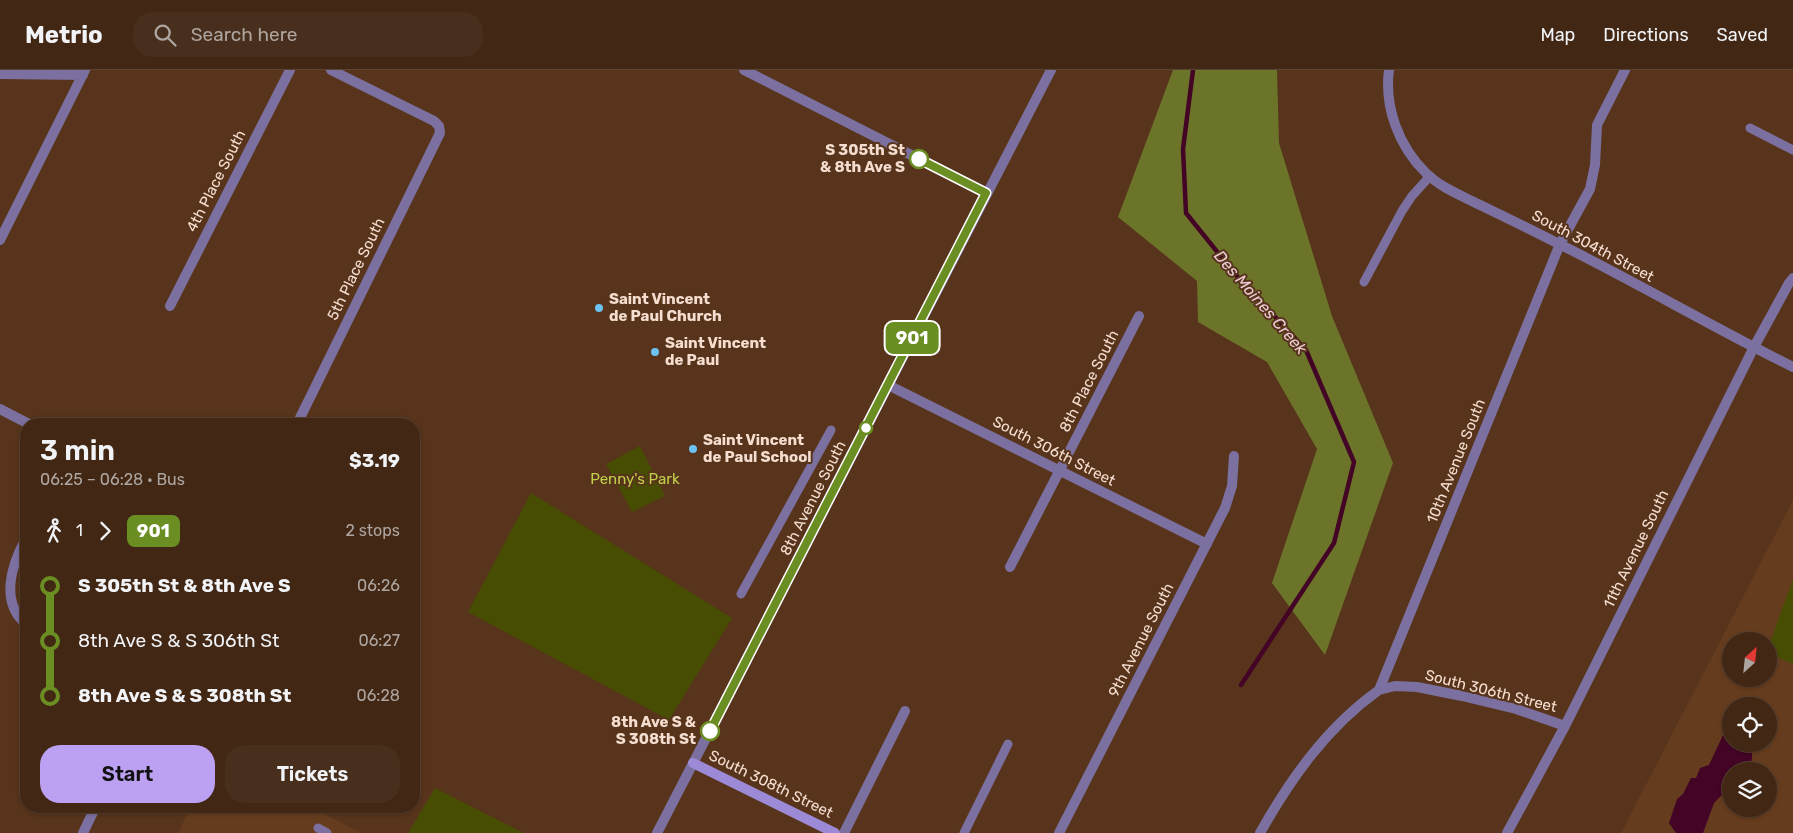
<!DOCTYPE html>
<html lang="en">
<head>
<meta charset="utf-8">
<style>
	:root { --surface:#412714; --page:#482f1d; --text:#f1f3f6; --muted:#aea5a0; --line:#5a4434; --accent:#bca0f2 }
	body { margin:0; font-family:Rubik,sans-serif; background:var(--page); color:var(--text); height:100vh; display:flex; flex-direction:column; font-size:19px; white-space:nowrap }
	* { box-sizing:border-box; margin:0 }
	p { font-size:16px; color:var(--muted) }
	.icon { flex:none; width:28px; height:28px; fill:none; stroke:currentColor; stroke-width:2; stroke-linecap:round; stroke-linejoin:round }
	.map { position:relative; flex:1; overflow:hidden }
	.side { position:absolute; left:20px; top:348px; width:400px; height:395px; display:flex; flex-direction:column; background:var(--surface); border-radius:20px; box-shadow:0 1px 4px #0004,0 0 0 1px var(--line) }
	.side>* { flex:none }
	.badge { padding:0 10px; border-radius:8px; font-size:18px; line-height:32px }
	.needle { width:32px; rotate:27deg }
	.fabs { position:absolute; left:1722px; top:562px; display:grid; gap:10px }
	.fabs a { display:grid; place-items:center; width:55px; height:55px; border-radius:50%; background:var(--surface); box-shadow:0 1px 4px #0004,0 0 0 1px var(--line); font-size:25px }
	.map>.badge { position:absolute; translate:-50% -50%; box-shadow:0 0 0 2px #fff }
	.legs { display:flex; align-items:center; gap:8px; height:55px; padding:0 20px; font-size:16px }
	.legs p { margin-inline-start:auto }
	.headline { display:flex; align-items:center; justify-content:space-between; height:85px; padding:0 20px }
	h1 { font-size:28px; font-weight:600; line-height:38px }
	.action { display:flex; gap:10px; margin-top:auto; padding:10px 20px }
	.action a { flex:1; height:58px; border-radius:20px; background:var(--accent); color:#111; font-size:20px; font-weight:600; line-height:58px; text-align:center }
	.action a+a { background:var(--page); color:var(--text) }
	ul { padding:0 20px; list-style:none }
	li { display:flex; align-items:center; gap:18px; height:55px; font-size:19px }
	li i { display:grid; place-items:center; width:8px; height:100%; margin:0 6px; background:currentColor }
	li i::after { content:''; width:12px; height:12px; margin:-6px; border:4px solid; border-radius:50%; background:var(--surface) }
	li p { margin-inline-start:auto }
	li:first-child i { background:linear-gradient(#0000 50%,currentColor 0) }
	li:last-child i { background:linear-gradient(currentColor 50%,#0000 0) }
	header { display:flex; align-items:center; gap:30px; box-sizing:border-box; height:70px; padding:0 25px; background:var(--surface); border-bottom:1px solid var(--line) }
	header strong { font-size:24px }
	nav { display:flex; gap:28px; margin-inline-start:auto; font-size:18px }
	.search { width:350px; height:45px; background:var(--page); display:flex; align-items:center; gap:12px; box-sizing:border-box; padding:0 18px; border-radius:20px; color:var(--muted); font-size:19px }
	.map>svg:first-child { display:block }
	.built { fill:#663c1e; fill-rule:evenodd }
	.green { fill:#474d02 }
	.forest { fill:#6c742a }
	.water { fill:#430425 }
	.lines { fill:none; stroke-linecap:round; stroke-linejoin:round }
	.stream { stroke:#430425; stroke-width:4.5 }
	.lane { stroke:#7b709f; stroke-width:9 }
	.street { stroke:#7b709f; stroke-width:10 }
	.secondary { stroke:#9d8ad6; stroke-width:10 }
	.line-1-casing { stroke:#fff; stroke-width:11 }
	.line-1 { stroke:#6b8e23; stroke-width:8 }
	.stop-1-dot { fill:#fff; stroke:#6b8e23; stroke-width:2.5 }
	.poi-dot { fill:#6cc3f2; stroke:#57341b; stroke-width:2 }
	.labels { text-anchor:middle; stroke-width:4; stroke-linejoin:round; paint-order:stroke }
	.stop-label { font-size:15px; font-weight:bold; fill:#f5ded0; stroke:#57341b; text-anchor:end }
	.street-label { font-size:15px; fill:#f5ded0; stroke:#57341b }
	.poi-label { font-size:15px; font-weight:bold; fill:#f5ded0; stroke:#57341b; text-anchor:start }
	.park-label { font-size:15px; fill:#c1cf4b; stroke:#57341b }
	.water-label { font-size:16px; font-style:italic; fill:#edcdd8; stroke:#57341b }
</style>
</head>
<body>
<header>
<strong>Metrio</strong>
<div class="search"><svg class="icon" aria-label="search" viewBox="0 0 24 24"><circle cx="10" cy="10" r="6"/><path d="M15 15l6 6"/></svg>Search here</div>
<nav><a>Map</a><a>Directions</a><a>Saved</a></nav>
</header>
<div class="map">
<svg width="1793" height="763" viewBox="0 0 1793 763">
	<rect width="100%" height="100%" fill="#57341b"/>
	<path class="built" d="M1793 430V763H1621ZM1731 571H1769V609H1731ZM1731 636H1769V674H1731ZM1731 701H1769V739H1731Z
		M191 736H309L361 763H178Z"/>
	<path class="green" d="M640 376 665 426 632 442 606 394Z
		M531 423 732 548 669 650 468 542Z
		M1793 509V594L1769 583V575Z
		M435 718 524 763H408Z"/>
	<path class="forest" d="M1173 0H1277L1279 73 1332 246 1393 393 1325 585 1272 513 1317 379 1267 292 1198 252 1197 211 1118 147Z"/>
	<path class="water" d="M1731 661V674H1747C1755 682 1753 693 1745 701H1731V716L1714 733 1703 763H1676L1669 753 1677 729 1683 724 1691 708H1696L1700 698 1709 695 1724 663Z"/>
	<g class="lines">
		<path class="stream" d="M1193 0 1183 79 1186 143 1235 204 1306 280 1354 392 1334 473 1241 615"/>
		<path class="lane" d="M1750 58 1793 80
			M1364 212 1402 141 1412 126 1430 106
			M741 524 831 360
			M318 758 327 763
			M964 763 1008 674"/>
		<path class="street" d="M744 0 986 123
			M1389 0C1384 37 1399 77 1426 103 1440 117 1460 125 1478 134 1505 147 1532 160 1559 174 1638 213 1714 258 1793 297
			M0 4 83 5
			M0 170 85 0
			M170 236 290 0
			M888 315 1207 474
			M0 339 29 354
			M297 354 440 63 439 56 434 51 331 0
			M26 468C11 496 0 532 26 554
			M1010 497 1139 246
			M1379 620 1395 616 1417 617 1462 626 1516 639 1565 656
			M83 763 96 736
			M657 763 1051 0
			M844 763 905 641
			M1059 763 1225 438 1232 416 1234 386
			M1260 763C1291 708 1327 657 1379 620L1560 174 1590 119 1595 95 1597 55 1625 0
			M1507 763 1565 656 1754 277 1789 213 1793 208"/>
		<path class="secondary" d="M693 693 835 763"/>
	</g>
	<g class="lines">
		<defs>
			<path id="line-1" d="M710 661 986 123 919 89"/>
		</defs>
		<use href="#line-1" class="line-1-casing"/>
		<use href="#line-1" class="line-1"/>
	</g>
	<g class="stop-1-dot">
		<circle cx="919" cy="89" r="9"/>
		<circle cx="866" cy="358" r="6"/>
		<circle cx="710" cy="661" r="9"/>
	</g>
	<g class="poi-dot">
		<circle cx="599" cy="238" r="5"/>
		<circle cx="655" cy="282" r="5"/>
		<circle cx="693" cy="379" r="5"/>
	</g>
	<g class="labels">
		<g class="stop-label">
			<text x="905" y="85">S 305th St<tspan x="905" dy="17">&amp; 8th Ave S</tspan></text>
			<text x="696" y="657">8th Ave S &amp;<tspan x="696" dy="17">S 308th St</tspan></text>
		</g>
		<g class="street-label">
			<text transform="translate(216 111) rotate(-63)" y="5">4th Place South</text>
			<text transform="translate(1593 176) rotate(28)" y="5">South 304th Street</text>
			<text transform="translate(356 199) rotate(-64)" y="5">5th Place South</text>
			<text transform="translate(1089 311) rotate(-63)" y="5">8th Place South</text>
			<text transform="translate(1054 381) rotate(27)" y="5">South 306th Street</text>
			<text transform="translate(1456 391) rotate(-68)" y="5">10th Avenue South</text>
			<text transform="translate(813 428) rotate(-63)" y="5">8th Avenue South</text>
			<text transform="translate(1636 479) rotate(-64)" y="5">11th Avenue South</text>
			<text transform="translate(1141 570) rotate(-63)" y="5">9th Avenue South</text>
			<text transform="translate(1491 621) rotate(14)" y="5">South 306th Street</text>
			<text transform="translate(771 714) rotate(26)" y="5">South 308th Street</text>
		</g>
		<g class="poi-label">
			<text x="609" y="234">Saint Vincent<tspan x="609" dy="17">de Paul Church</tspan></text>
			<text x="665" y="278">Saint Vincent<tspan x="665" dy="17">de Paul</tspan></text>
			<text x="703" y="375">Saint Vincent<tspan x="703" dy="17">de Paul School</tspan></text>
		</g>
		<g class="park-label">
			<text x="635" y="414">Penny's Park</text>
		</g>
		<g class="water-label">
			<text transform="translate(1261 232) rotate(49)" y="6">Des Moines Creek</text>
		</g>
	</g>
</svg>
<div class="fabs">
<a><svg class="needle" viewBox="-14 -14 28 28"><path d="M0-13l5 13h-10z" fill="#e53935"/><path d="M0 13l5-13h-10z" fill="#aea5a0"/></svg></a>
<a><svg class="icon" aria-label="locate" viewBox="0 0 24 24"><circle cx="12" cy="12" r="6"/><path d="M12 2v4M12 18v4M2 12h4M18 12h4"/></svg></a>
<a><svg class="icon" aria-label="layers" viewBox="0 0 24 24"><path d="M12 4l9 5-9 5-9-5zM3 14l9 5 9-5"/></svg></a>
</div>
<b class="badge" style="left:912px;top:268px;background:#6b8e23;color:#fff">901</b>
<section class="side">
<div class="headline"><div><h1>3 min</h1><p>06:25 – 06:28 · Bus</p></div><b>$3.19</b></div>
<div class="legs"><svg class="icon" aria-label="walk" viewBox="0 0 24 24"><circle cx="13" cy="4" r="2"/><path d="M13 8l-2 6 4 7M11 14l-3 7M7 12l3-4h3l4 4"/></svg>1<svg class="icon" aria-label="forward" viewBox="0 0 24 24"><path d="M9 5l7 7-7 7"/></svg><b class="badge" style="background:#6b8e23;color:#fff">901</b><p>2 stops</p></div>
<ul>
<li><i style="color:#6b8e23"></i><b>S 305th St &amp; 8th Ave S</b><p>06:26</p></li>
<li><i style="color:#6b8e23"></i><span>8th Ave S &amp; S 306th St</span><p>06:27</p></li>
<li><i style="color:#6b8e23"></i><b>8th Ave S &amp; S 308th St</b><p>06:28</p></li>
</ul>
<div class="action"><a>Start</a><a>Tickets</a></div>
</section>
</div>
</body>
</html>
